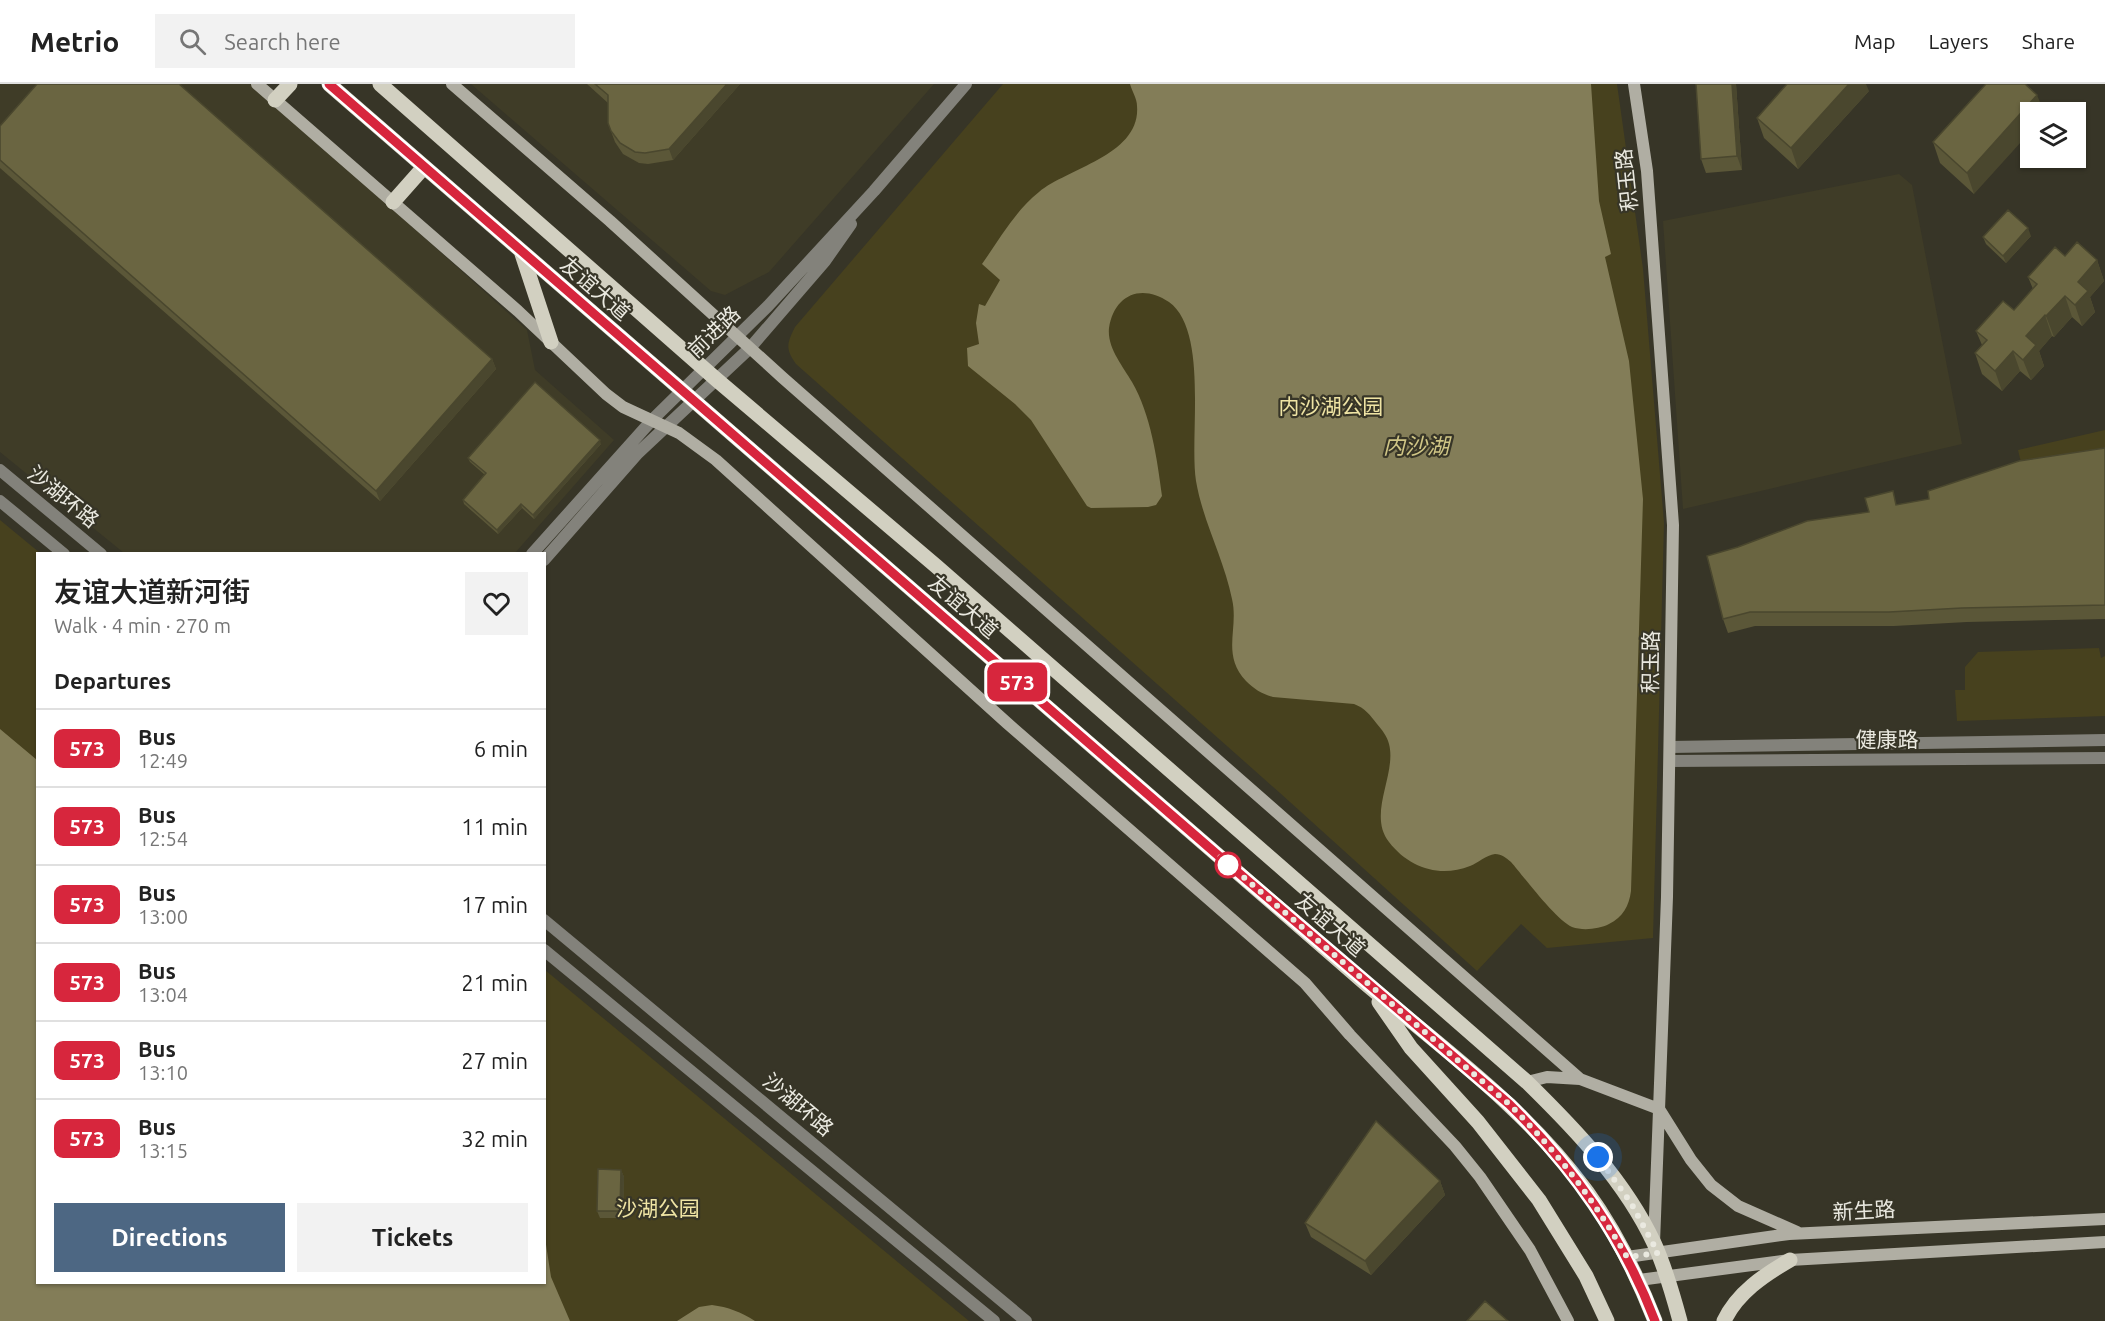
<!DOCTYPE html>
<html lang="en">
<head>
<meta charset="utf-8">
<style>
	:root { --surface:#fff; --page:#f2f2f2; --text:#222; --muted:#767676; --line:#e0e0e0; --accent:#4d6783 }
	body { margin:0; font-family:Ubuntu,"Noto Sans SC",sans-serif; background:var(--page); color:var(--text); height:100vh; display:flex; flex-direction:column; font-size:22px; white-space:nowrap }
	* { box-sizing:border-box; margin:0 }
	p { font-size:20px; color:var(--muted) }
	.icon { flex:none; width:33px; height:33px; fill:none; stroke:currentColor; stroke-width:2; stroke-linecap:round; stroke-linejoin:round }
	.map { position:relative; flex:1; overflow:hidden }
	.panel { position:absolute; left:36px; top:468px; width:510px; height:732px; display:flex; flex-direction:column; background:var(--surface); border-radius:0px; box-shadow:0 2px 4px #0004 }
	.panel>* { flex:none }
	.badge { padding:0 12px; border-radius:9px; font-size:21px; line-height:39px }
	.tools { position:absolute; left:2020px; top:18px; display:grid; gap:12px }
	.tools a { display:grid; place-items:center; width:66px; height:66px; border-radius:0px; background:var(--surface); box-shadow:0 2px 4px #0004; font-size:30px }
	.you { position:absolute; width:30px; height:30px; margin:-15px; border:4px solid #fff; border-radius:50%; background:#1a73e8; box-shadow:0 0 0 9px #1a73e833 }
	.map>.badge { position:absolute; translate:-50% -50%; box-shadow:0 0 0 3px #fff }
	h2 { padding:0 18px; font-size:22px; line-height:54px }
	.round { display:grid; place-items:center; flex:none; width:63px; height:63px; border-radius:0px; background:var(--page) }
	.summary { display:flex; align-items:center; justify-content:space-between; height:102px; padding:0 18px }
	h1 { font-size:28px; font-weight:600; line-height:45px }
	.primary-button { display:flex; gap:12px; margin-top:auto; padding:12px 18px }
	.primary-button a { flex:1; height:69px; border-radius:0px; background:var(--accent); color:#fff; font-size:24px; font-weight:600; line-height:69px; text-align:center }
	.primary-button a+a { background:var(--page); color:var(--text) }
	ul { padding:0; list-style:none }
	li { display:flex; align-items:center; gap:18px; height:78px; padding:0 18px; border-top:2px solid var(--line) }
	li div { flex:1 }
	li b { display:block; font-size:22px }
	li em { font-style:normal }
	li .badge { min-width:66px; font-weight:700; text-align:center }
	header { display:flex; align-items:center; gap:36px; box-sizing:border-box; height:84px; padding:0 30px; background:var(--surface); border-bottom:2px solid var(--line) }
	header strong { font-size:28px }
	nav { display:flex; gap:33px; margin-inline-start:auto; font-size:21px }
	.search { width:420px; height:54px; background:var(--page); display:flex; align-items:center; gap:15px; box-sizing:border-box; padding:0 21px; border-radius:0px; color:var(--muted); font-size:22px }
	.map>svg:first-child { display:block }
	.built { fill:#3f3c27 }
	.green { fill:#47411e }
	.water { fill:#837d58 }
	.lines { fill:none; stroke-linecap:round; stroke-linejoin:round }
	.tertiary { stroke:#83827b; stroke-width:12 }
	.secondary { stroke:#b0aea3; stroke-width:12 }
	.primary { stroke:#d2d0c1; stroke-width:15 }
	.wall { fill:#5b5738 }
	.shaded-wall { fill:#4a472e }
	.building { fill:#6a6541; stroke:#4a472e; stroke-width:1.5 }
	.line-casing { stroke:#fff; stroke-width:14 }
	.line { stroke:#d7263d; stroke-width:9 }
	.walk { stroke:#eae9e0; stroke-width:6; stroke-dasharray:0 10.8 }
	.stop-dot { fill:#fff; stroke:#d7263d; stroke-width:3 }
	.labels { text-anchor:middle; stroke-width:4.5; stroke-linejoin:round; paint-order:stroke }
	.street-label { font-size:21px; fill:#eae9e0; stroke:#373527 }
	.park-label { font-size:21px; fill:#efe4a4; stroke:#373527 }
	.water-label { font-size:22px; font-style:italic; fill:#d0c686; stroke:#373527 }
</style>
</head>
<body>
<header>
<strong>Metrio</strong>
<div class="search"><svg class="icon" aria-label="search" viewBox="0 0 24 24"><circle cx="10" cy="10" r="6"/><path d="M15 15l6 6"/></svg>Search here</div>
<nav><a>Map</a><a>Layers</a><a>Share</a></nav>
</header>
<div class="map">
<svg width="2105" height="1237" viewBox="0 0 2105 1237">
	<rect width="100%" height="100%" fill="#373527"/>
	<path class="built" d="M0 0H254L527 246 535 286 614 356 515 469H124L0 368Z
		M471 0H934L769 188 725 211 711 207Z
		M1899 90 1912 101 1962 360 1683 425 1663 137Z"/>
	<path class="green" d="M1003 0H1617L1643 185 1664 439 1653 854 1547 864 1521 840 1477 887 1280 709 796 280C785 265 787 259 795 243Z
		M2105 346V379L2024 391 2018 366Z
		M0 436 40 469 38 470V1198H544L545 886 969 1237H0Z
		M2099 564 2101 574 2105 572V632L1957 637 1955 606H1965V583L1978 568Z"/>
	<path class="water" d="M1130 0H1591L1599 117 1611 170 1605 173 1629 277 1643 415 1631 807C1629 822 1623 833 1609 840 1599 845 1583 847 1572 843 1556 836 1524 793 1511 778 1506 774 1502 770 1495 770 1486 771 1478 779 1470 782 1440 794 1409 784 1389 758 1367 730 1397 690 1389 660 1387 652 1382 646 1377 640 1370 631 1365 624 1354 620L1273 613C1262 610 1254 605 1246 597 1221 570 1239 545 1232 515 1224 475 1203 438 1196 397 1189 353 1209 247 1169 218 1141 199 1114 211 1109 244 1107 264 1123 282 1132 298 1151 331 1157 374 1162 412L1156 421 1148 423 1091 424 1087 422 1031 336 1015 320 968 282 967 264 979 260 976 239 979 220 985 222 1000 196 982 180C999 156 1015 127 1039 108 1068 84 1141 71 1137 22 1137 15 1132 7 1130 0Z
		M0 645 37 676 38 1198H544L545 1154 551 1193 570 1237H0Z
		M712 1221C728 1223 741 1228 755 1237H677L699 1223Z"/>
	<g class="lines">
		<path class="tertiary" d="M0 386 101 470
			M0 417 64 470
			M532 470 652 336 768 222 874 107 966 0
			M544 476 638 369 750 264 825 177 851 140
			M1670 663 2105 656
			M1670 677 2105 674
			M544 836 1026 1237
			M544 866 994 1237"/>
		<path class="secondary" d="M257 0 518 227 606 310 623 323 679 349 716 376 1007 639 1305 899 1350 951 1455 1062 1480 1093 1530 1166 1568 1237
			M452 0 610 137 783 294 1580 995
			M1634 0 1647 87 1673 441 1667 813 1654 1159
			M1527 998 1547 993 1580 995 1659 1025 1691 1076 1711 1101 1738 1122 1797 1148
			M1627 1173 1789 1150 2105 1135
			M1639 1196 1790 1176 2105 1158"/>
		<path class="primary" d="M329 0 1365 899C1442 964 1527 1025 1587 1108 1616 1148 1637 1191 1655 1237
			M380 0 717 296 936 482 1527 998C1575 1045 1625 1097 1654 1159 1665 1183 1673 1211 1680 1237
			M275 16 290 0
			M393 118 424 83
			M522 170 551 258
			M1379 918 1411 964 1478 1038 1539 1116 1586 1192 1607 1237
			M1724 1237C1737 1209 1764 1191 1790 1176"/>
	</g>
	<path class="wall" d="M587 0H740L673 76 648 80 639 79 623 70 615 58 608 39V19Z
		M1696 0H1736L1742 86 1706 89 1701 75Z
		M1986 0 1974 110 1940 79 1933 58Z
		M1869 7 1798 85 1764 54 1757 34Z
		M0 42 492 275 496 285 380 417 0 84Z
		M2031 152 2006 179 1986 160 1983 153Z
		M2065 172 2097 176 2104 197 2090 213 2095 228 2082 242 2072 233 2054 253 2052 252 2039 267 2044 282 2031 296 2020 287 2002 307 1982 290 1975 269 1982 261 1976 247 2014 226 2033 205 2028 193Z
		M601 360 534 435 522 424 498 450 464 420 463 416 485 391 470 378 468 374Z
		M2105 364V535L1967 538 1894 542H1755L1728 549 1723 535 1869 428 1898 421 1929 415Z
		M621 1086 624 1093 623 1134H600L597 1127Z
		M1440 1097 1445 1111 1371 1191 1311 1153 1305 1139Z"/>
	<path class="shaded-wall" d="M727 0H740L673 76 669 65Z
		M1732 0H1736L1742 86 1737 72Z
		M1849 0H1866L1869 7 1798 85 1791 64Z
		M2037 11 2044 28H2031V47L1974 110 1967 89Z
		M2028 144 2031 152 2006 179 2003 172Z
		M2097 176 2104 197 2090 213 2095 228 2082 242 2075 221 2078 198Z
		M2065 212 2072 233 2054 253 2046 232Z
		M2045 231 2052 252 2039 267 2044 282 2031 296 2023 276 2026 252Z
		M2013 267 2020 287 2002 307 1995 287Z
		M492 275 496 285 380 417 376 407Z
		M600 356 601 360 534 435 533 431Z
		M521 420 522 424 498 450 497 446Z
		M621 1086 624 1093 623 1134 620 1127Z
		M1440 1097 1445 1111 1371 1191 1365 1177Z"/>
	<path class="building" d="M37 0H179L492 275 376 407 0 76V42Z
		M595 0H727L669 65 645 69 635 68 620 59 611 47 608 39V11Z
		M1696 0H1732L1737 72 1701 75Z
		M1787 0H1849L1791 64 1757 34Z
		M1986 0H2025L2037 11 1967 89 1933 58Z
		M2008 126 2028 144 2003 172 1983 153Z
		M2077 158 2097 176 2078 198 2088 207 2075 221 2065 212 2046 232 2045 231 2026 252 2036 261 2023 276 2013 267 1995 287 1975 269 1987 256 1976 247 2003 217 2014 226 2037 200 2028 193 2055 163 2065 172Z
		M535 298 600 356 533 431 521 420 497 446 463 416 486 389 468 374Z
		M2105 364V521L1962 524 1889 528H1750L1723 535 1707 472 1738 463 1807 437 1869 428 1865 414 1893 407 1896 421 1929 415 1928 407 2019 377Z
		M1376 1037 1440 1097 1365 1177 1305 1139Z
		M598 1085 621 1086 620 1127H597Z
		M1485 1217 1508 1237H1467Z"/>
	<g class="lines">
		<defs>
			<path id="line" d="M329 0 1220 773 1509 1020C1574 1084 1622 1151 1655 1237"/>
		</defs>
		<use href="#line" class="line-casing"/>
		<use href="#line" class="line"/>
		<path class="walk" d="M1228 781 1220 773 1509 1020C1558 1069 1592 1113 1627 1173L1658 1169 1631 1119 1598 1073"/>
	</g>
	<circle class="stop-dot" cx="1228" cy="781" r="12"/>
	<g class="labels">
		<g class="street-label">
			<text transform="translate(1627 96) rotate(-96)" y="7">积玉路</text>
			<text transform="translate(595 205) rotate(41)" y="7">友谊大道</text>
			<text transform="translate(714 248) rotate(-44)" y="7">前进路</text>
			<text transform="translate(63 413) rotate(39)" y="7">沙湖环路</text>
			<text transform="translate(963 523) rotate(41)" y="7">友谊大道</text>
			<text transform="translate(1651 578) rotate(-89)" y="7">积玉路</text>
			<text x="1887" y="663">健康路</text>
			<text transform="translate(1330 841) rotate(41)" y="7">友谊大道</text>
			<text transform="translate(798 1021) rotate(40)" y="7">沙湖环路</text>
			<text transform="translate(1864 1127) rotate(-3)" y="7">新生路</text>
		</g>
		<g class="park-label">
			<text x="1331" y="330">内沙湖公园</text>
			<text x="658" y="1132">沙湖公园</text>
		</g>
		<g class="water-label">
			<text x="1416" y="370">内沙湖</text>
		</g>
	</g>
</svg>
<div class="tools">
<a><svg class="icon" aria-label="layers" viewBox="0 0 24 24"><path d="M12 4l9 5-9 5-9-5zM3 14l9 5 9-5"/></svg></a>
</div>
<div class="you" style="left:1598px;top:1073px"></div>
<b class="badge" style="left:1017px;top:598px;background:#d7263d;color:#fff">573</b>
<section class="panel">
<div class="summary"><div><h1>友谊大道新河街</h1><p>Walk · 4 min · 270 m</p></div><a class="round"><svg class="icon" aria-label="heart" viewBox="0 0 24 24"><path d="M12 20l-8-8c-3-5 5-10 8-4 3-6 11-1 8 4z"/></svg></a></div>
<h2>Departures</h2>
<ul>
<li><span class="badge" style="background:#d7263d;color:#fff">573</span><div><b>Bus</b><p>12:49</p></div><em>6 min</em></li>
<li><span class="badge" style="background:#d7263d;color:#fff">573</span><div><b>Bus</b><p>12:54</p></div><em>11 min</em></li>
<li><span class="badge" style="background:#d7263d;color:#fff">573</span><div><b>Bus</b><p>13:00</p></div><em>17 min</em></li>
<li><span class="badge" style="background:#d7263d;color:#fff">573</span><div><b>Bus</b><p>13:04</p></div><em>21 min</em></li>
<li><span class="badge" style="background:#d7263d;color:#fff">573</span><div><b>Bus</b><p>13:10</p></div><em>27 min</em></li>
<li><span class="badge" style="background:#d7263d;color:#fff">573</span><div><b>Bus</b><p>13:15</p></div><em>32 min</em></li>
</ul>
<div class="primary-button"><a>Directions</a><a>Tickets</a></div>
</section>
</div>
</body>
</html>
